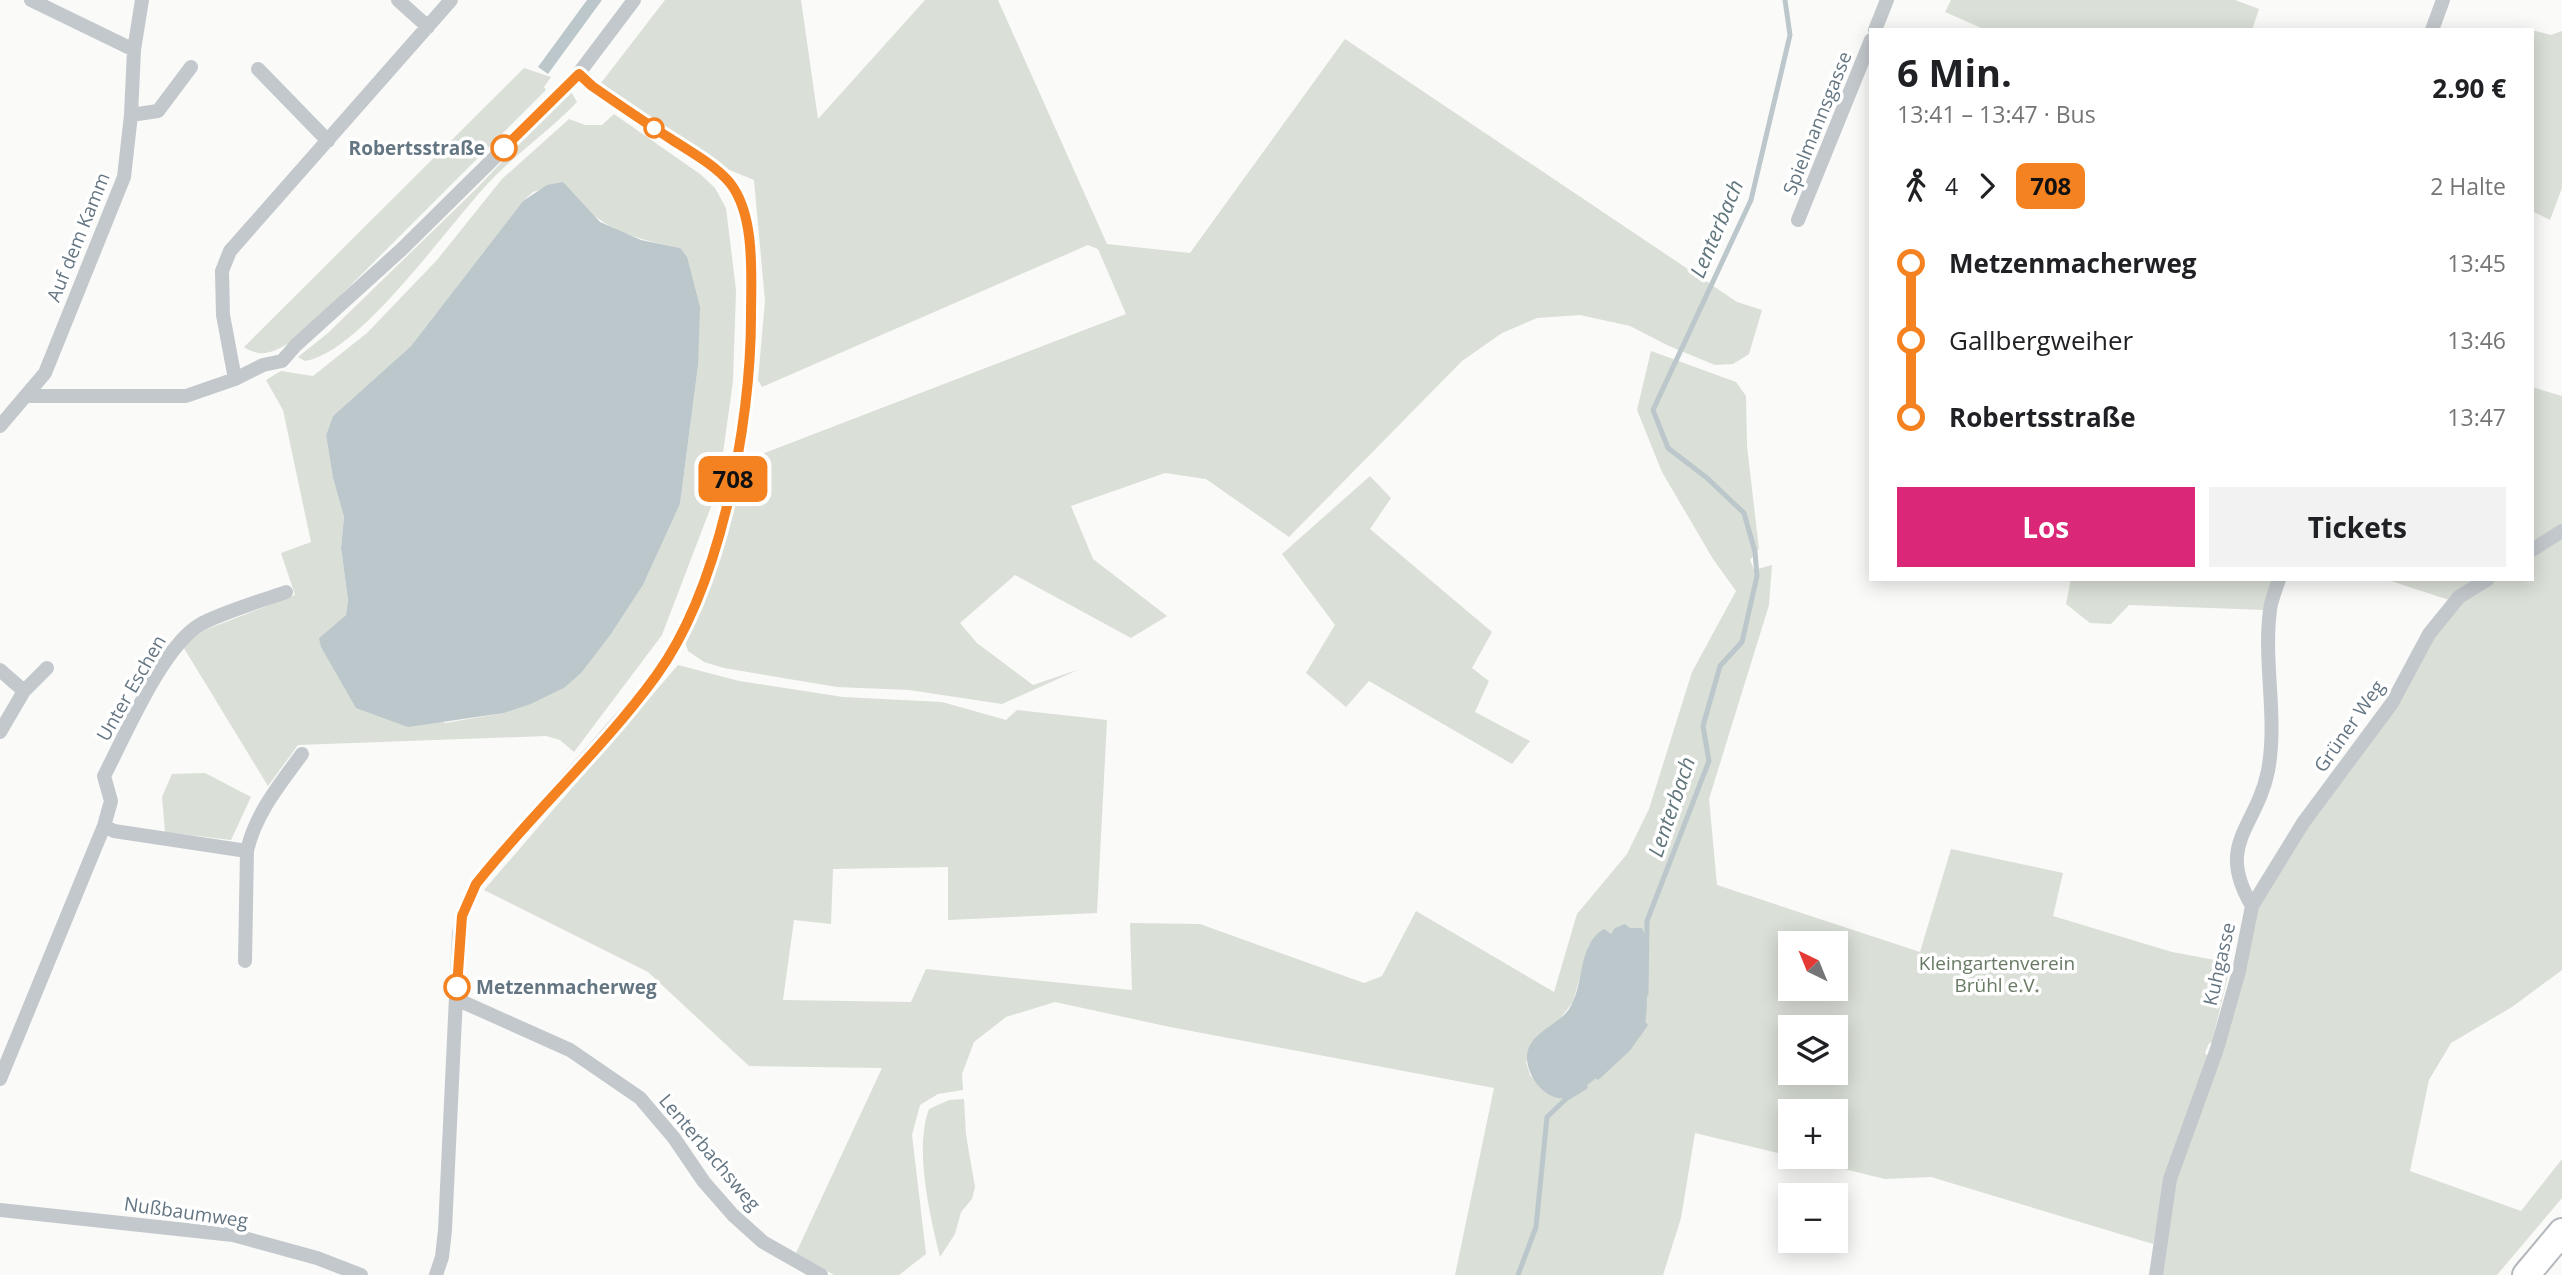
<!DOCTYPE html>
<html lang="de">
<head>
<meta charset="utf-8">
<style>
	:root { --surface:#fff; --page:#f2f2f2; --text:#202124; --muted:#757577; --accent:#db2777 }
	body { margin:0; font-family:"Open Sans",sans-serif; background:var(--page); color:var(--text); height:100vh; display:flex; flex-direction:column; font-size:26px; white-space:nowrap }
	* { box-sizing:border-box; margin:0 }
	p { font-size:23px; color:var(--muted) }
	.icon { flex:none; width:38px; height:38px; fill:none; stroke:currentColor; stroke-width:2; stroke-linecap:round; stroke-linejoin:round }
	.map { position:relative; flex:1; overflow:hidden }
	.side { position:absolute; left:1869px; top:28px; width:665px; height:553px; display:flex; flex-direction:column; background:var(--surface); border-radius:0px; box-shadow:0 4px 18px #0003 }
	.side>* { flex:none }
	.badge { padding:0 14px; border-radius:10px; font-size:24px; line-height:46px }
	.needle { width:46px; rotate:317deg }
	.controls { position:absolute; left:1778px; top:931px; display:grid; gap:14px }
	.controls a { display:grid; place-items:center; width:70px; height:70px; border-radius:0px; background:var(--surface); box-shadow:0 4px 18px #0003; font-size:35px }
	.map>.badge { position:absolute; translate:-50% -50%; box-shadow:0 0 0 4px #fff }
	.legs { display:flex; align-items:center; gap:10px; height:77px; padding:0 28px; font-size:23px }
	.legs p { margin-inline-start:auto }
	.headline { display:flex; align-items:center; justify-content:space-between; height:119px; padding:0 28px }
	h1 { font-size:38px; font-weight:700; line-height:52px }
	.cta { display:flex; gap:14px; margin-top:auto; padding:14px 28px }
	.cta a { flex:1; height:80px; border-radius:0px; background:var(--accent); color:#fff; font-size:28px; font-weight:700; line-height:80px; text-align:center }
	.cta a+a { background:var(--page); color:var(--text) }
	ul { padding:0 28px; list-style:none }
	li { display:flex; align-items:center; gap:24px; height:77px; font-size:26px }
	li i { display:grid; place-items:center; width:10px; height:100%; margin:0 9px; background:currentColor }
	li i::after { content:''; width:18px; height:18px; margin:-9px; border:5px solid; border-radius:50%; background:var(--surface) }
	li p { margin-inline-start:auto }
	li:first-child i { background:linear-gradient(#0000 50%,currentColor 0) }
	li:last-child i { background:linear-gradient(currentColor 50%,#0000 0) }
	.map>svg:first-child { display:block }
	.green { fill:#dadfd7; fill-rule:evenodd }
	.water { fill:#bbc7cb }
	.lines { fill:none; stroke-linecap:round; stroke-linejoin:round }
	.stream { stroke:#bbc7cb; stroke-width:5 }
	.motorway-casing { stroke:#b4b9bd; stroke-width:30 }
	.minor { stroke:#c3c8cc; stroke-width:14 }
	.motorway { stroke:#fff; stroke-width:26 }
	.line-1-casing { stroke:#fff; stroke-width:16 }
	.line-1 { stroke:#f58220; stroke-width:10 }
	.stop-1-dot { fill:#fff; stroke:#f58220; stroke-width:3.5 }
	.labels { text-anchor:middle; stroke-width:7; stroke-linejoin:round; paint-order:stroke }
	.street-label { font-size:19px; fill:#657683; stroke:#fff }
	.stop-label { font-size:19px; font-weight:bold; fill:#657683; stroke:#fff; text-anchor:end }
	.park-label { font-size:19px; fill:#687a64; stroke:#fff }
	.water-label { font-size:21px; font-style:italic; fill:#60757c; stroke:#fff }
</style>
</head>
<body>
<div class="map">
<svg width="2562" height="1275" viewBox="0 0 2562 1275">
	<rect width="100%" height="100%" fill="#fafaf8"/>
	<path class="green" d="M665 0H801L818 119 925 0H998L1107 244 1190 253 1345 39 1737 302 1762 310 1749 354 1733 364 1715 365 1669 346 1630 326 1580 315 1537 318 1502 333 1462 361 1289 537 1206 479 1165 473 1071 506 1093 559 1167 616 1131 638 1015 575 960 623 977 643 1033 685 1080 669 1002 704 909 690 837 687 724 668 704 662 688 651 685 641C713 584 733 523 744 461L1126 314 1098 249 1088 245 762 387 758 380 765 301 754 180 725 168 601 83Z
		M1951 0H2235L2259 9 2252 30H1986L1945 12Z
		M2532 30 2551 35 2562 31V188L2550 220 2532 211Z
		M524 68 551 77 544 87 546 90 298 338C279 348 265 361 244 347Z
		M570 90 577 102C552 128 523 149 497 174 453 217 363 352 305 361L298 357 328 333 478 187Z
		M614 114 700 174 715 188 726 208 736 290 733 381 723 453 712 504 662 635 574 752 560 740 546 736 298 745 268 786 182 645 205 630 295 595 281 553 311 542 283 410 266 380 281 371 313 376 367 333 437 260 502 179 569 119 585 125H602ZM563 182C599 230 625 236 680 248L698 366 680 504 643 585 611 634 564 688 531 704 504 713 445 723 319 638 346 615 348 600 341 548 344 517 333 478 326 435 333 416 411 346 523 201 533 192Z
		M1651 351 1736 382 1746 396 1747 446 1759 549 1750 560 1754 570 1772 565 1769 605 1709 799 1717 885 1920 952 1951 849 2063 873 2053 916 2172 952 2231 963 2212 1042 2209 1043 2205 1053 2210 1059 2170 1161 2153 1244 1931 1177 1885 1179 1795 1157H1836V1111H1790V1156L1695 1133 1681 1218 1663 1275H1455L1494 1088 1170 1027 1055 1002 1006 1017 974 1042 962 1074 963 1090 938 1094 920 1105 912 1135 926 1254 899 1275H834L796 1253 882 1068 749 1066 648 972 484 890 678 665 739 681 843 697 942 702 1006 720 1017 710 1107 720 1097 913 948 920V867L833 869 831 924 794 920 783 1000 911 1002 926 969 1132 990 1130 923 1200 924 1364 983 1382 976 1416 911 1554 992 1577 914 1627 854 1649 809 1692 672 1736 591 1713 559 1662 472 1637 410ZM1642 928 1647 943 1645 1027 1541 1087 1530 1075 1526 1062 1573 1002 1589 944 1611 934ZM1790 943H1836V989H1790ZM1790 1027H1836V1073H1790Z
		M2532 387 2562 396V525L2532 542Z
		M1370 476 1391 498 1370 529 1492 632 1472 668 1489 681 1475 712 1530 741 1512 764 1369 681 1346 707 1306 673 1335 625 1282 554Z
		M2562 535V970L2512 1007 2451 1043 2429 1080 2410 1171 2521 1211 2562 1159V1198L2497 1275H2161L2176 1182 2258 907 2297 840 2436 633 2465 599 2494 579H2532V555Z
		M2071 579H2274L2265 610 2129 605 2111 624 2090 623 2066 604Z
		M2385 579H2476L2449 600Z
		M205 773 251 797 231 840 165 832 162 797 172 774Z
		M964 1099 966 1135 975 1187 972 1199 961 1212 955 1234 940 1257C930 1216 914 1149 929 1109L949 1100Z"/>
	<path class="water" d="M587 0H602L548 74 538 67Z
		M563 182 600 222 641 240 680 248 687 257 700 307 698 366 680 504 643 585 611 634 581 673 564 688 531 704 504 713 408 727 356 708 321 647 319 638 346 615 348 600 341 548 344 517 333 478 326 435 333 416 411 346 523 201 547 185Z
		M1625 924 1630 928H1642C1644 932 1646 938 1647 943 1648 954 1648 1020 1644 1028 1636 1044 1582 1095 1565 1098 1543 1101 1522 1070 1528 1050 1534 1031 1558 1025 1569 1009 1585 986 1577 944 1604 929L1611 934 1615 928Z"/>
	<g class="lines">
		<path class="stream" d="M1646 994 1647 921 1709 761 1703 726 1720 666 1742 642 1757 576 1755 552 1744 513 1707 478 1668 448 1653 410 1751 200 1790 35 1785 0
			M1598 1077 1628 1049 1645 1025
			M1518 1275 1536 1227 1547 1117 1567 1098 1585 1087"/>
		<defs>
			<path id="motorway" d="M2526 1275 2562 1232"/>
		</defs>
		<use href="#motorway" class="motorway-casing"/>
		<path class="minor" d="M31 0 134 50
			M398 0 428 27
			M1875 30 1887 0
			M2432 30 2443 0
			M258 69 328 141
			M131 115 158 111 191 67
			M1798 220 1871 40
			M235 379 223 315 222 271 230 251 451 0
			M27 396H186L235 379 263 365 282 361 296 345 402 249 558 95 579 73 634 0
			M0 426 45 373 124 177 131 115 134 50 142 0
			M2532 550 2562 531
			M0 670 24 691 0 732
			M24 691 47 668
			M104 826 114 831 247 851C255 814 280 784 302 754
			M2252 906C2215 843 2256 829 2268 771 2278 717 2263 663 2270 610 2271 600 2276 589 2279 579
			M245 961 247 851
			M456 999 570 1050 640 1098 674 1138 704 1182 733 1215 763 1242 821 1275
			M0 1079 104 826 111 801 104 776C125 736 163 645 201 624 223 612 261 601 286 592
			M0 1210 233 1235 317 1258 361 1275
			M436 1275 442 1257 445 1230 459 933C464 901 477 882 497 857 532 818 568 779 603 739 621 718 641 697 657 675 721 585 751 425 751 316 751 277 756 216 729 183 714 164 690 152 670 139 644 121 618 104 591 86L579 73
			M2156 1275 2170 1179 2217 1049 2239 971 2252 906 2303 823 2392 703 2429 634 2459 597 2488 579"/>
		<use href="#motorway" class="motorway"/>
	</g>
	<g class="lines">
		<defs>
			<path id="line-1" d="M457 987 462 916 476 884C533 812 603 749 656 676 720 588 751 425 751 317 751 277 756 216 730 183 715 165 691 152 671 139 644 122 618 104 592 86L579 74 504 148"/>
		</defs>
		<use href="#line-1" class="line-1-casing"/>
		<use href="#line-1" class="line-1"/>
	</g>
	<g class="stop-1-dot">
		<circle cx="654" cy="128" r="9"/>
		<circle cx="504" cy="148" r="12"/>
		<circle cx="457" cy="987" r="12"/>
	</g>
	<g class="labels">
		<g class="street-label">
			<text transform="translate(1817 123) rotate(-68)" y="7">Spielmannsgasse</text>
			<text transform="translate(78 237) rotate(-68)" y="7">Auf dem Kamm</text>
			<text transform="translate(131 688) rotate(-60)" y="7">Unter Eschen</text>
			<text transform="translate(2349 726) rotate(-55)" y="7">Grüner Weg</text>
			<text transform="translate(2219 964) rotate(-77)" y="7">Kuhgasse</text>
			<text transform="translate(710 1152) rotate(50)" y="7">Lenterbachsweg</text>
			<text transform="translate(186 1212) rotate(8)" y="7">Nußbaumweg</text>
		</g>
		<g class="stop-label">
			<text x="485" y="155">Robertsstraße</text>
			<text x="476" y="994" text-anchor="start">Metzenmacherweg</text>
		</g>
		<g class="park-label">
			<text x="1997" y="970">Kleingartenverein<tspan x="1997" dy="22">Brühl e.V.</tspan></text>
		</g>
		<g class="water-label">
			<text transform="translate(1717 229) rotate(-67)" y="7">Lenterbach</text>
			<text transform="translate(1672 807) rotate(-71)" y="7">Lenterbach</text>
		</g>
	</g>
</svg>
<div class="controls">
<a><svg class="needle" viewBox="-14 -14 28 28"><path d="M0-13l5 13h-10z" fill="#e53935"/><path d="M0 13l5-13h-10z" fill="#757577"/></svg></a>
<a><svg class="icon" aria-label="layers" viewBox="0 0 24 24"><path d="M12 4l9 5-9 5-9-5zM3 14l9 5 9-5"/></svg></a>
<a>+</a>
<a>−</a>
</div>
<b class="badge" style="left:733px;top:479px;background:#f58220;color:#111">708</b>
<section class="side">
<div class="headline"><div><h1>6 Min.</h1><p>13:41 – 13:47 · Bus</p></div><b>2.90 €</b></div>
<div class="legs"><svg class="icon" aria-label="walk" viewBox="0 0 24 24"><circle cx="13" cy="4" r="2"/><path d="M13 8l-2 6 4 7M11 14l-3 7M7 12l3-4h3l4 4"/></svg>4<svg class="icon" aria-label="forward" viewBox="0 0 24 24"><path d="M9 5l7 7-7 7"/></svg><b class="badge" style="background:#f58220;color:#111">708</b><p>2 Halte</p></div>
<ul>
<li><i style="color:#f58220"></i><b>Metzenmacherweg</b><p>13:45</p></li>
<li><i style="color:#f58220"></i><span>Gallbergweiher</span><p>13:46</p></li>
<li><i style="color:#f58220"></i><b>Robertsstraße</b><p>13:47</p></li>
</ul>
<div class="cta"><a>Los</a><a>Tickets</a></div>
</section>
</div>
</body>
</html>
